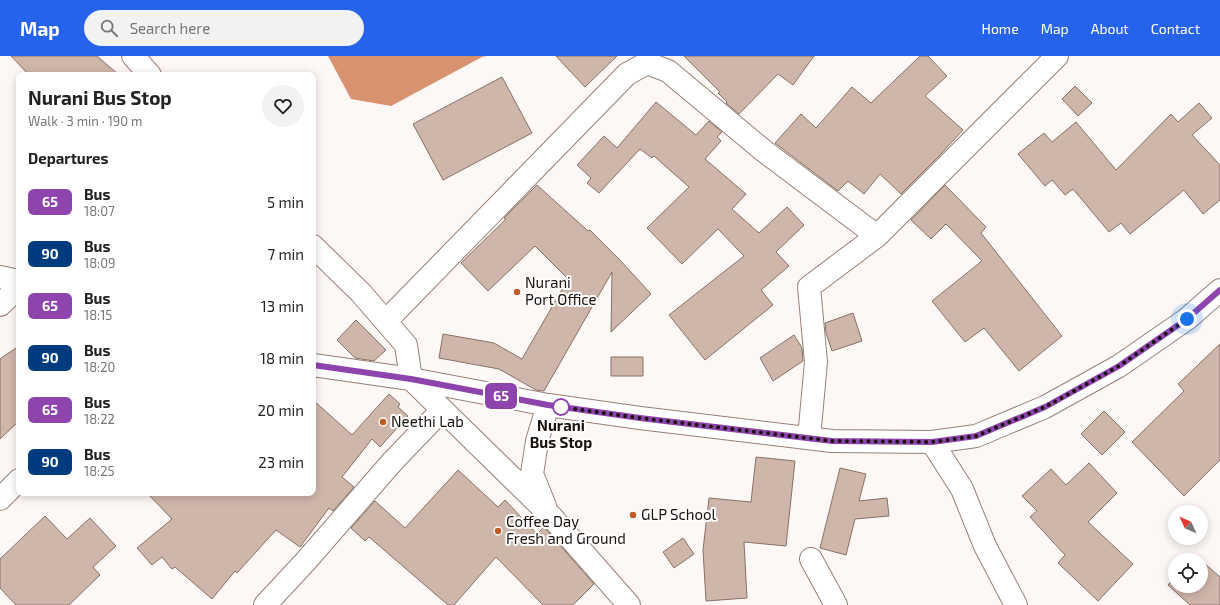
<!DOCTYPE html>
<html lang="en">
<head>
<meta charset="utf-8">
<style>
	:root { --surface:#fff; --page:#f2f2f2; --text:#222; --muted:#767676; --accent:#2563eb }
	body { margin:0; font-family:"Exo 2",sans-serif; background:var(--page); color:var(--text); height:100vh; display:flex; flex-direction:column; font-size:15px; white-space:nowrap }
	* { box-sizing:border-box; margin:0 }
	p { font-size:13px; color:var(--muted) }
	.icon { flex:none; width:22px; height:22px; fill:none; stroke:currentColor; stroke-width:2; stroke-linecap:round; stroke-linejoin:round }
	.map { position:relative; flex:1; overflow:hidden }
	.side { position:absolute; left:16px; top:16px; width:300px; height:424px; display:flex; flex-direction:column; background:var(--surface); border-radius:8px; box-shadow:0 2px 10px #0003 }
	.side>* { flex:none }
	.badge { padding:0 8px; border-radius:6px; font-size:14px; line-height:26px }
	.needle { width:26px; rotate:314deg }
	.buttons { position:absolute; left:1168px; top:449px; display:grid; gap:8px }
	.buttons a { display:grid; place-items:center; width:40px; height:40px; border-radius:50%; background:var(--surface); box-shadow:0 2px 10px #0003; font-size:20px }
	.you { position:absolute; width:20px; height:20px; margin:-10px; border:3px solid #fff; border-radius:50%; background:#1a73e8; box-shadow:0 0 0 6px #1a73e833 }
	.map>.badge { position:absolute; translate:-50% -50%; box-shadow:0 0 0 2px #fff }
	h2 { padding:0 12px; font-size:15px; line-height:36px }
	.round { display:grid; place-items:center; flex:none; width:42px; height:42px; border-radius:21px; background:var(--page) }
	.summary { display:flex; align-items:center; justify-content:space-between; height:68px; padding:0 12px }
	h1 { font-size:19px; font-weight:700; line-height:30px }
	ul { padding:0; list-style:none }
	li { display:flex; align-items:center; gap:12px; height:52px; padding:0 12px }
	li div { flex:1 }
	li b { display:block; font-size:15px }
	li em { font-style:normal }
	li .badge { min-width:44px; font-weight:700; text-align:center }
	header { display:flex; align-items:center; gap:24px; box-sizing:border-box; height:56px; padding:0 20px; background:var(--accent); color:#fff }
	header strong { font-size:19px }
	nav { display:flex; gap:22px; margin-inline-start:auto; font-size:14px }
	.search { width:280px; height:36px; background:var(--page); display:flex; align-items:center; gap:10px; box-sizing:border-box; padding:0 14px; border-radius:22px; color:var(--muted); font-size:15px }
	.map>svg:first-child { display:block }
	.water { fill:#d99270 }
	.building { fill:#cfb6ab; stroke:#877166 }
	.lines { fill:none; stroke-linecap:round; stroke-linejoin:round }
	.street-casing { stroke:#968075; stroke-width:24 }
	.secondary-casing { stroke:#968075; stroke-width:24 }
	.street { stroke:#fff; stroke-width:22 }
	.secondary { stroke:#fff; stroke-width:22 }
	.line-casing { stroke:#fff; stroke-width:9 }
	.line { stroke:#8e44ad; stroke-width:6 }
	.walk { stroke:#1a120e; stroke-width:4; stroke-dasharray:0 7.2 }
	.poi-dot { fill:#bf5c23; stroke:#fff; stroke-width:1.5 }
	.stop-dot { fill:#fff; stroke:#8e44ad; stroke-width:2 }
	.labels { text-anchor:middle; stroke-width:4; stroke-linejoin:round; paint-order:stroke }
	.poi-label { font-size:15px; fill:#1a120e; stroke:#fff; text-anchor:start }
	.stop-label { font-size:15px; font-weight:bold; fill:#1a120e; stroke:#fff }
</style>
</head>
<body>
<header>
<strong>Map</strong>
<div class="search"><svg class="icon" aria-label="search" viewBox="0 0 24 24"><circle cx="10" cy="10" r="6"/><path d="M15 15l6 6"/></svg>Search here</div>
<nav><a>Home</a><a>Map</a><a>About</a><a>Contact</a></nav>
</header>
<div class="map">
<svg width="1220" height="549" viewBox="0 0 1220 549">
	<rect width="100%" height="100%" fill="#fdf7f5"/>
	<path class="water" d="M328 0H487L482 1 391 50 351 43Z"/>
	<path class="building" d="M11 0H97L119 19H29Z
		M556 0H617L585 31Z
		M684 0H814L793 29 778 18 739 58 726 47 727 46 718 37 720 36Z
		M920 0H928L947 20 925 40 963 74 939 100 901 138 880 118 864 138 848 125 838 135 775 87 801 58 816 72 852 31 871 47Z
		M502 21 532 77 443 124 413 68Z
		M1075 30 1092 47 1078 60 1062 43Z
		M656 46 696 79 709 65 722 76 717 81 721 85 705 103 746 138 732 153 759 177 787 151 804 169 776 196 789 210 761 234 773 249 705 304 669 259 744 200 718 173 682 208 647 172 689 131 654 100 652 102 640 93 599 137 587 127 591 122 577 109 604 80 617 92Z
		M1199 47 1212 62 1192 79 1220 109V144L1203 158 1184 134 1130 178 1121 167 1109 176 1073 133 1065 139 1052 124 1045 130 1018 98 1044 77 1052 86 1076 66 1116 114 1171 58 1178 66Z
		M537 129 588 175 590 174 619 203 651 238 611 276 612 216 544 335 536 334 499 313 439 302 443 278 494 287 522 303 568 223 535 190 488 235 461 207 506 163 504 162Z
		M945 129 986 171 981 177 1062 280 1019 315 984 272 965 286 932 245 982 205 946 168 931 183 911 164Z
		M853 257 862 285 832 295 826 277 825 267Z
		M356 264 386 294 374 305 355 302 337 284Z
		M794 279 802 292 803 305 773 325 760 302Z
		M1220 288V404L1184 440 1132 386 1184 335 1178 328Z
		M19 290V365L0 383V303Z
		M611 301H643V320H611Z
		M389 338 400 348 398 351 408 360 380 391 372 383 342 421 354 431 333 455 329 452 300 491 276 474 237 517 235 515 212 543 175 511 172 513 162 501 152 509 137 492 172 463 147 437H313V344L352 379Z
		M1104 355 1125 376 1102 399 1081 378Z
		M756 401 795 405 786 490 744 486 747 542 706 545 703 494 709 442 751 446Z
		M1089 407 1117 437 1088 466 1133 508 1098 545 1058 507 1065 499 1030 461 1037 455 1022 440 1051 413 1066 429Z
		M840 412 866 418 859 445 887 442 889 460 855 463 846 499 820 492Z
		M458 414 498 451 505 444 537 478 544 471 594 528 573 549H543L496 501 454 549H448L369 481 365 485 351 472 375 445 405 472Z
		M45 460 67 483 90 462 116 490 93 511 100 519 69 549H16L0 532V503Z
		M683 482 694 498 674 512 663 496Z
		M1195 499 1220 521V549H1190L1168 529 1175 521V530H1201V504H1190Z"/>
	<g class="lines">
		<defs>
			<path id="street" d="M133 0 150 19
				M313 190 361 237 406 289 411 323 549 458 629 549
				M0 221 19 225
				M0 249 19 231
				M386 265 627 18 647 7 668 15 764 95 877 180 1057 0
				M809 382 816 306 809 231 877 180
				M932 386 962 433 985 490 1016 549
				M545 450 532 418 537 385 548 349
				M811 503 836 549
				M265 549 305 506 393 405 442 354"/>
			<path id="secondary" d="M313 309 411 323 548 349 640 362 832 385 932 386 976 380 1045 351 1119 310 1187 263 1220 234
				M0 443 19 424"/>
		</defs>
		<use href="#street" class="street-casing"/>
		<use href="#secondary" class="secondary-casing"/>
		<use href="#street" class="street"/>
		<use href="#secondary" class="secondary"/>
	</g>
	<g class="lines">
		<defs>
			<path id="line" d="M313 309 411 323 548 349 640 362 832 385 932 386 976 380 1045 351 1119 310 1187 263 1220 234"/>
		</defs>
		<use href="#line" class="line-casing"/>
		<use href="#line" class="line"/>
		<path class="walk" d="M561 351 640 362 832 385 932 386 962 382 976 380 1045 351 1119 310 1187 263"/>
	</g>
	<g class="poi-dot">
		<circle cx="517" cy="236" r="4"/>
		<circle cx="383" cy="366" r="4"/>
		<circle cx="633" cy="459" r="4"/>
		<circle cx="498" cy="475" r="4"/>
	</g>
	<circle class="stop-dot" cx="561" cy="351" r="8"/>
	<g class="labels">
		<g class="poi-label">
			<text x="525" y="232">Nurani<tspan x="525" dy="17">Port Office</tspan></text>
			<text x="391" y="371">Neethi Lab</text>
			<text x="641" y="464">GLP School</text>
			<text x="506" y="471">Coffee Day<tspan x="506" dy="17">Fresh and Ground</tspan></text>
		</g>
		<g class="stop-label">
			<text x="561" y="375">Nurani<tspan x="561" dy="17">Bus Stop</tspan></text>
		</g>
	</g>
</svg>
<div class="buttons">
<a><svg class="needle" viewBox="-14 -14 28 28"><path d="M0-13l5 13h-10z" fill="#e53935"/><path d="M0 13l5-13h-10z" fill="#767676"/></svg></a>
<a><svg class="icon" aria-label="locate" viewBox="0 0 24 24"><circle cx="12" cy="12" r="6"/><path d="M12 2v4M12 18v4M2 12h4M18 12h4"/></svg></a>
</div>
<div class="you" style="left:1187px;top:263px"></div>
<b class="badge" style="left:501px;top:340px;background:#8e44ad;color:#fff">65</b>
<section class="side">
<div class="summary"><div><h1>Nurani Bus Stop</h1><p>Walk · 3 min · 190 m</p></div><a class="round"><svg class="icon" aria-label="heart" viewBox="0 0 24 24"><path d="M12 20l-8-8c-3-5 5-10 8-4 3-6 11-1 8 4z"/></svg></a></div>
<h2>Departures</h2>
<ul>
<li><span class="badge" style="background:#8e44ad;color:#fff">65</span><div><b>Bus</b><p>18:07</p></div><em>5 min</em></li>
<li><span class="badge" style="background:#003b80;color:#fff">90</span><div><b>Bus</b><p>18:09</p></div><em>7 min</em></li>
<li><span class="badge" style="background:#8e44ad;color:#fff">65</span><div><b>Bus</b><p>18:15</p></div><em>13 min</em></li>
<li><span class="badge" style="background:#003b80;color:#fff">90</span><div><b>Bus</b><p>18:20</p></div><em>18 min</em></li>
<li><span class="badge" style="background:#8e44ad;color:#fff">65</span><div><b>Bus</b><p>18:22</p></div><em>20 min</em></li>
<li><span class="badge" style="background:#003b80;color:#fff">90</span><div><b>Bus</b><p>18:25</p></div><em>23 min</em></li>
</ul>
</section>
</div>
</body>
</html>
